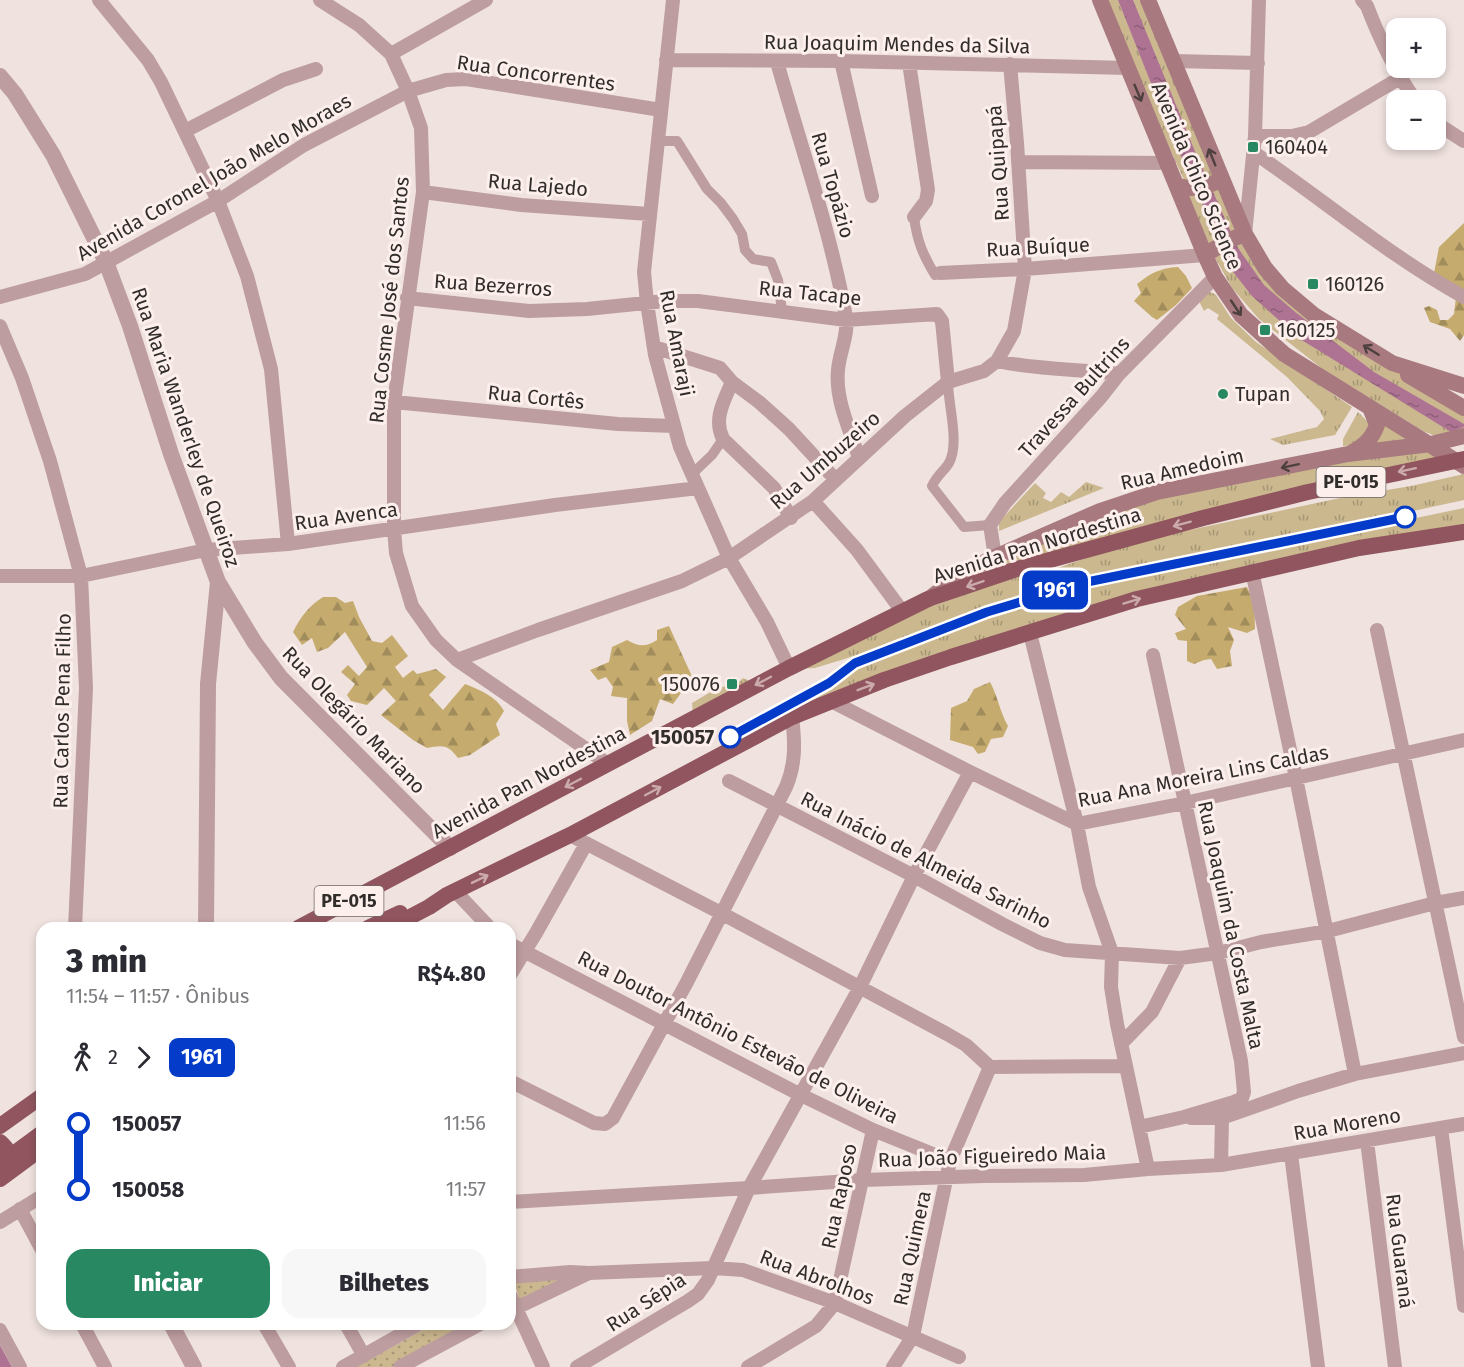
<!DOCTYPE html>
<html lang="pt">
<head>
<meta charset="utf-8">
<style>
	:root { --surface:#fff; --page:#f7f7f7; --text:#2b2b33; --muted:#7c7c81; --accent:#288861 }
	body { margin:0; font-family:"Fira Sans",sans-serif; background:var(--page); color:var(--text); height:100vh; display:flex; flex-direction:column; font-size:22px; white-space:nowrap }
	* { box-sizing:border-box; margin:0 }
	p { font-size:20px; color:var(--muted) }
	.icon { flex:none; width:33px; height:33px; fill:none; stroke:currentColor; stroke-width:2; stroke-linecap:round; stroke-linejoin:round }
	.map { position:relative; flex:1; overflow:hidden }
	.sheet { position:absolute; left:36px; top:922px; width:480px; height:408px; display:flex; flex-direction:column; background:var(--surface); border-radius:18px; box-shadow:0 3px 9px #0003 }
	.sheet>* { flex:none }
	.badge { padding:0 12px; border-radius:9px; font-size:21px; line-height:39px }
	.buttons { position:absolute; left:1386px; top:18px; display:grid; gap:12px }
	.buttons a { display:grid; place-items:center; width:60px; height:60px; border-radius:12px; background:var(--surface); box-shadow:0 3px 9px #0003; font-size:30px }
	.map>.badge { position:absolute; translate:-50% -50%; box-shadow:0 0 0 3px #fff }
	.legs { display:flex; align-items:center; gap:9px; height:66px; padding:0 30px; font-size:20px }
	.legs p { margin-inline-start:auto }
	.summary { display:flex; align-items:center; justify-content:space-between; height:102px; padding:0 30px }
	h1 { font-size:33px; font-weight:800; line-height:45px }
	.cta { display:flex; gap:12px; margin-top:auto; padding:12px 30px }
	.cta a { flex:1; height:69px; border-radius:18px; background:var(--accent); color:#fff; font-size:24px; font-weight:800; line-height:69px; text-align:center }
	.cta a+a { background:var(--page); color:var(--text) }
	ul { padding:0 30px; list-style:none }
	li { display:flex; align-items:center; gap:21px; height:66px; font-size:22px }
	li i { display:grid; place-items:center; width:9px; height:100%; margin:0 8px; background:currentColor }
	li i::after { content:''; width:15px; height:15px; margin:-8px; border:4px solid; border-radius:50%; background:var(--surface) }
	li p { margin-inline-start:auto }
	li:first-child i { background:linear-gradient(#0000 50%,currentColor 0) }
	li:last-child i { background:linear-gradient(currentColor 50%,#0000 0) }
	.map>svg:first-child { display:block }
	.grass { fill:url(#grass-tufts) }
	.forest { fill:url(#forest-firs) }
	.park { fill:url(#park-dots) }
	.water { fill:url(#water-ripples) }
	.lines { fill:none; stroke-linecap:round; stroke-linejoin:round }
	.pedestrian { stroke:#bd9da0; stroke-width:10 }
	.minor { stroke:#bd9da0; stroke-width:14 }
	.tertiary { stroke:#bd9da0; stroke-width:16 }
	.secondary { stroke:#a87a7f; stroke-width:16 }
	.trunk { stroke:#90555e; stroke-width:16 }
	.oneway { stroke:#4f4040 }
	.oneway2 { stroke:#cbaaac }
	.line-1-casing { stroke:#fff; stroke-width:14 }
	.line-1 { stroke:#043bc9; stroke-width:9 }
	.poi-dot { fill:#288861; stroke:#fcefec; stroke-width:2 }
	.stop-1-dot { fill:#fff; stroke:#043bc9; stroke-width:3 }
	.labels { text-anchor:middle; stroke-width:6; stroke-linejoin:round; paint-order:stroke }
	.shield { fill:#fcefec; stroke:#6e6765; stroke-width:1.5 }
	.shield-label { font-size:18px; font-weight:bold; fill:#312d2b }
	.street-label { font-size:20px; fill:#312d2b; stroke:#fcefec }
	.poi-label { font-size:20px; fill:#312d2b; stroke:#fcefec; text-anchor:start }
	.stop-label { font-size:20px; font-weight:bold; fill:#312d2b; stroke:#fcefec; text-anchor:end }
</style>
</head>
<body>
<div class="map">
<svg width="1464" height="1367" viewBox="0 0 1464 1367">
	<defs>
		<pattern id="grass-tufts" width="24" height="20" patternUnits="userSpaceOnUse" patternTransform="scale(1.5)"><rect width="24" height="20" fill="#cbb88f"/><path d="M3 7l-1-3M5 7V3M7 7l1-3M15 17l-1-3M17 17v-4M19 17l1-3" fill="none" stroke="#a59675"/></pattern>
		<pattern id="forest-firs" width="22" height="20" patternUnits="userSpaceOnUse" patternTransform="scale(1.5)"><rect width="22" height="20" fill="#c6ab6e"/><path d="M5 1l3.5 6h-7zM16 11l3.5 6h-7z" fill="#a18c5b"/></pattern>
		<pattern id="park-dots" width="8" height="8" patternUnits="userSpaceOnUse" patternTransform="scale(1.5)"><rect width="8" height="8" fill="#cbb88f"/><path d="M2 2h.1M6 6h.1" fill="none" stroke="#a59675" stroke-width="1.8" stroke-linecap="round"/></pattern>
		<pattern id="water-ripples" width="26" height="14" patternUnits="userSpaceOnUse" patternTransform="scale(1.5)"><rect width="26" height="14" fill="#ae7393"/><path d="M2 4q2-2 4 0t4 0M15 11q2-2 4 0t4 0" fill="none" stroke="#8e5f78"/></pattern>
	</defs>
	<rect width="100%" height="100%" fill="#efe2df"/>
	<path class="grass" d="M1106 0H1144L1217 178 1185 182 1130 62Z
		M1220 184 1239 232 1210 247 1187 193Z
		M1240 238 1258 270 1464 411V433L1440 438 1423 431 1324 370 1259 319 1232 288 1213 254Z
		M1211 292 1216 295 1231 318 1256 342 1352 407 1335 435 1283 445 1270 439 1317 427 1324 419 1320 411 1287 377 1217 319 1219 315 1208 308 1204 311 1199 301 1206 294Z
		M1358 412 1372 426 1356 445 1343 446V439Z
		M1377 416 1424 443 1365 448Z
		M1430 446 1451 459 946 586 1155 494Z
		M1464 474V500L1353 524 1245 544 1198 557 1081 578 895 640 864 653 815 668 797 669 914 613 1015 575 1055 569 1128 543 1345 497 1411 486Z
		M1086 482 1104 488 999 531V522L1035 483 1046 493 1043 498 1051 502 1061 492 1069 497Z
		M1464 508V528L1298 557 781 715 831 686 853 667 1019 604 1110 582Z
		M743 678 752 682 693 715 692 703 719 687 735 686Z"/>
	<path class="forest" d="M1464 223V292L1434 273 1439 247Z
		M1178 267 1186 276 1192 288 1176 305 1157 320 1152 317 1134 301 1141 293 1137 284C1151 273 1160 268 1178 267Z
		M1456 297 1464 301V335L1460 341 1450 329 1430 322 1424 308 1429 306 1437 310 1440 320H1448L1454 314Z
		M1247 587C1254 601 1255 613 1255 629L1247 633 1228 627 1234 640 1230 651 1232 666 1217 669 1211 659 1204 660 1194 664 1187 661V641L1178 640 1175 633 1186 629 1175 615 1178 607 1197 596Z
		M323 597H336L345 603 353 601 359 617 372 641 382 643 392 635 408 656 395 667 403 678 413 670 417 674 436 669 446 677 429 695 443 710 465 684C480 690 496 696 504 711L496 724 500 735 470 755 458 758C448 744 442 745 427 748L413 740 381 715 396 701 384 688 367 705 351 701 347 695 355 684 341 672 348 665 359 676 367 667 345 632 328 648 317 652 312 638 302 645 293 632C301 616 309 606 323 597Z
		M669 626 695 683 681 693 673 704 660 699 652 721 630 735 627 721V698L611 696 613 687 606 677 598 680 590 670 609 662 612 647 627 640C639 647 646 647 657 640V630Z
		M990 682C998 697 1000 712 1008 726L1003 737 991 739 985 752 978 754 973 747 950 740 951 708 967 701 974 689Z"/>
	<path class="park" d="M579 1275 520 1301 513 1279Z
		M432 1325H478L396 1367H356Z"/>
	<path class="water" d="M1118 0H1133L1194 149 1238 248 1264 285 1294 311 1374 372 1464 424V427L1451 432 1300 339 1252 296 1223 259 1213 228 1172 136Z
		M0 1345 12 1367H0Z"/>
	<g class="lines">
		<path class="pedestrian" d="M657 141H677L707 189 721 203 733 219 742 234 745 250 753 259 771 262 778 280 782 311
			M914 217C917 241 923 255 935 275L940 273
			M948 382C948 405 960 443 949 463 945 470 937 475 932 486L964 527 990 525
			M691 475 712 455 723 439"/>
		<path class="minor" d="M99 0 148 60 161 82 218 201 247 276 271 369 288 544
			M320 0 359 25 391 54 408 91 421 128 423 192 394 402V529L396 553 412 606 436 640 457 660 608 764
			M673 0 644 272 647 303 655 355 680 447 729 558 767 622 789 668
			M1362 0 1367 6C1380 40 1395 71 1415 100
			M391 54 486 0
			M666 60 841 61 1128 68
			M841 61 872 196
			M1174 61 1258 63
			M777 62C801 147 830 229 846 317 849 333 839 354 838 370 835 400 850 430 859 458
			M909 63 928 190 926 201 914 217
			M1436 123 1464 141
			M185 131 283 80 316 69
			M1255 136H1292L1309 132 1400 78
			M1253 152C1324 200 1389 256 1464 297
			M1018 162 1169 163
			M423 192 521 205 649 214
			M1245 234 1255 136 1259 0
			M940 273 1025 269 1205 255
			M0 297 85 274 218 201 304 145 408 91 446 80 466 79 661 110
			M407 298 529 311 587 309 665 301H698L846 320 937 314 942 321 948 382
			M0 326 22 378 50 461 81 576 86 688 75 928
			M654 347 720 368 732 382 759 402 789 429 836 480
			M997 361 1014 331 1025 269 1017 143 1010 64
			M732 382C724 401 713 419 723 439L774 488 791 518
			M394 402 618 424 674 426
			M813 501 857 550 902 611
			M995 557 990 525 1005 503 1101 397 1119 374 1215 277
			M1252 571 1296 778 1355 1074
			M0 576H81L206 550 288 544 555 505 698 488
			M1377 630 1464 1037
			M1030 633 1077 824 1089 887 1112 953 1111 987 1117 1024 1148 1169
			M457 660 538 630 682 581 729 558 813 501 905 416 948 382 984 371 997 361C1037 370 1078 369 1119 374
			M831 701 970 772 1077 824 1185 803 1464 740
			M729 781 914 876 1002 924 1040 943 1065 950 1180 958 1218 953 1261 942 1328 931 1435 903 1464 898
			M570 835 721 913 947 1034 966 1045 990 1067 1126 1066
			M455 891 490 928
			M510 944 801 1095 873 1130 950 1161
			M510 975 536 933 586 844
			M1121 1044 1152 1012 1180 958
			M510 1081 594 1123 605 1124 613 1118 687 982 786 787C796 764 795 741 792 717
			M1191 1118H1222L1298 1091 1355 1074 1464 1053
			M1139 1127 1184 1117 1234 1102 1242 1098 1244 1092 1241 1061 1153 655
			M1441 1128 1464 1306
			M1367 1141 1395 1367
			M1291 1154 1318 1367
			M1221 1165 1222 1118
			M510 1202 749 1188 859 989 914 876 970 772
			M20 1209 42 1250
			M0 1222 42 1196
			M510 1277 570 1272 589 1273 713 1268 743 1270 835 1303 959 1357
			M510 1295 543 1367
			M510 1311 587 1274
			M82 1324 105 1367
			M264 1324 289 1367
			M346 1324 364 1356
			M0 1330 20 1367
			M343 1367 419 1324
			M400 1367 480 1324
			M577 1367 688 1301 698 1294 708 1280 749 1188 863 1180 984 1176 1084 1175 1148 1169 1221 1165 1464 1124
			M748 1367 816 1326 835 1303 873 1130
			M893 1367 913 1336 950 1161 990 1067"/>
		<path class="tertiary" d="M0 76 15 94 53 155 106 262 130 326 171 454 218 582 208 684 206 928
			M218 582 255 643 281 678 450 848
			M171 1324 194 1367"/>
		<path class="secondary" d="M1100 0 1205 255 1215 277 1241 315 1284 354 1464 466
			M1148 0 1245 234 1265 268 1282 288 1314 315 1392 363 1464 386
			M1178 186C1194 191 1208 187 1222 179
			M1205 255 1227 241 1245 234
			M1408 375 1464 408
			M1351 453C1364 446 1372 439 1377 425L1371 410
			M929 599 962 573 995 557 1100 511 1157 492 1348 454 1431 444 1464 436"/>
		<path class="trunk" d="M298 928 789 668 928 599 1017 569 1203 518 1308 492 1464 459
			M368 928 400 913
			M389 928 429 907 447 895 570 835 792 717 884 680 951 657 1137 599 1359 548 1464 532
			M0 1126 42 1096
			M0 1142C8 1149 11 1155 10 1165
			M0 1164 42 1133
			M0 1179 42 1148"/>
	</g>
	<defs><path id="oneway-shaft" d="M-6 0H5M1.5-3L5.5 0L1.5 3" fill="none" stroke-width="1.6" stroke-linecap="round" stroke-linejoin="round" transform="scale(1.5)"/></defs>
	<g class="oneway">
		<use href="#oneway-shaft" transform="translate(1138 93) rotate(67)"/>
		<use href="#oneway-shaft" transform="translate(1212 157) rotate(-112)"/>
		<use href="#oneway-shaft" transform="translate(1236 308) rotate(56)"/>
		<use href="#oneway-shaft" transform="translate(1371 350) rotate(-148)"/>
		<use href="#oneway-shaft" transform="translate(1290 466) rotate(168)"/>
	</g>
	<g class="oneway2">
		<use href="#oneway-shaft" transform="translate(1407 470) rotate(168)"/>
		<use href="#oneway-shaft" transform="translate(1182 524) rotate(165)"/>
		<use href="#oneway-shaft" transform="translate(975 584) rotate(161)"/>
		<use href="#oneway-shaft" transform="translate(1132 601) rotate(-17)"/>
		<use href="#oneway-shaft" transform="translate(763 681) rotate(152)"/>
		<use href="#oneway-shaft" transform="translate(866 687) rotate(-21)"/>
		<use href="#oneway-shaft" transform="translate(573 783) rotate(152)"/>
		<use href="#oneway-shaft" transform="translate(653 791) rotate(-28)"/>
		<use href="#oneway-shaft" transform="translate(480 879) rotate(-26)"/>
	</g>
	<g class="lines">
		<defs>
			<path id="line-1" d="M730 737 829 683 855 663 987 612 1087 582 1405 517"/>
		</defs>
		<use href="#line-1" class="line-1-casing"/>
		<use href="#line-1" class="line-1"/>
	</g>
	<g class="poi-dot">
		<rect x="1247" y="141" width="12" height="12" rx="3"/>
		<rect x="1307" y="278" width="12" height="12" rx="3"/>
		<rect x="1259" y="324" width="12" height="12" rx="3"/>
		<circle cx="1223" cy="394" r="6"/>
		<rect x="726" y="678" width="12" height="12" rx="3"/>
	</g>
	<g class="stop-1-dot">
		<circle cx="1405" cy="517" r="10"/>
		<circle cx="730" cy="737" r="10"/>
	</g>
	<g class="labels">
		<g class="shield">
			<rect x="1316.5" y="467" width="69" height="30" rx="4.5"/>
			<rect x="314.5" y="886" width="69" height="30" rx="4.5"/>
		</g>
		<g class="shield-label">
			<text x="1351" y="488">PE-015</text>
			<text x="349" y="907">PE-015</text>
		</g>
		<g class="street-label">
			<text transform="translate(897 44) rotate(1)" y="7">Rua Joaquim Mendes da Silva</text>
			<text transform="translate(536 73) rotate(8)" y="7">Rua Concorrentes</text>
			<text transform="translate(998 163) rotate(-94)" y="7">Rua Quipapá</text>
			<text transform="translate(1197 176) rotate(67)" y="7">Avenida Chico Science</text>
			<text transform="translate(214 177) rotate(-30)" y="7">Avenida Coronel João Melo Moraes</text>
			<text transform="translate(538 185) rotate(5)" y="7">Rua Lajedo</text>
			<text transform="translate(833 185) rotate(74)" y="7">Rua Topázio</text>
			<text transform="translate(1038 247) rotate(-3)" y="7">Rua Buíque</text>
			<text transform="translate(493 285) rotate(4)" y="7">Rua Bezerros</text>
			<text transform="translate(810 293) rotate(6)" y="7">Rua Tacape</text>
			<text transform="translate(389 300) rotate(-84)" y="7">Rua Cosme José dos Santos</text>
			<text transform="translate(677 343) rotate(79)" y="7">Rua Amaraji</text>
			<text transform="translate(536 397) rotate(6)" y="7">Rua Cortês</text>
			<text transform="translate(1074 397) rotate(-48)" y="7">Travessa Bultrins</text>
			<text transform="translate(186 427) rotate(71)" y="7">Rua Maria Wanderley de Queiroz</text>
			<text transform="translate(825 460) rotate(-41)" y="7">Rua Umbuzeiro</text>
			<text transform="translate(1182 469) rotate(-13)" y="7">Rua Amedoim</text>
			<text transform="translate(346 516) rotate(-8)" y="7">Rua Avenca</text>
			<text transform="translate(1037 545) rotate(-17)" y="7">Avenida Pan Nordestina</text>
			<text transform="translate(62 711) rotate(-89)" y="7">Rua Carlos Pena Filho</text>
			<text transform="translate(354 720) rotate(46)" y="7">Rua Olegário Mariano</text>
			<text transform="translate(1203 776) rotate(-11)" y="7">Rua Ana Moreira Lins Caldas</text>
			<text transform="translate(529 782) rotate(-28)" y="7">Avenida Pan Nordestina</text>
			<text transform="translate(926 860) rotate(27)" y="7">Rua Inácio de Almeida Sarinho</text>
			<text transform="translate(1231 925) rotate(78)" y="7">Rua Joaquim da Costa Malta</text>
			<text transform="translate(738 1037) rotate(27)" y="7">Rua Doutor Antônio Estevão de Oliveira</text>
			<text transform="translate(1347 1124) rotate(-10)" y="7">Rua Moreno</text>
			<text transform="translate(992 1156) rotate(-2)" y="7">Rua João Figueiredo Maia</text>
			<text transform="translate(839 1196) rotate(-78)" y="7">Rua Raposo</text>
			<text transform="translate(912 1248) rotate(-78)" y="7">Rua Quimera</text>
			<text transform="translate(1400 1251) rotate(83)" y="7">Rua Guaraná</text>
			<text transform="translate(817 1277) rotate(21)" y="7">Rua Abrolhos</text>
			<text transform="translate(646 1302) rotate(-33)" y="7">Rua Sépia</text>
		</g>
		<g class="poi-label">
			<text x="1265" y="154">160404</text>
			<text x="1325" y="291">160126</text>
			<text x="1277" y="337">160125</text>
			<text x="1235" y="401">Tupan</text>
			<text x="720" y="691" text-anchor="end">150076</text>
		</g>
		<g class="stop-label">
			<text x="714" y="744">150057</text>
		</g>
	</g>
</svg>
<div class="buttons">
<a>+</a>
<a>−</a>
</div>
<b class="badge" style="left:1055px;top:590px;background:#043bc9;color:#fff">1961</b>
<section class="sheet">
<div class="summary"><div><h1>3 min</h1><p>11:54 – 11:57 · Ônibus</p></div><b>R$4.80</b></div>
<div class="legs"><svg class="icon" aria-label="walk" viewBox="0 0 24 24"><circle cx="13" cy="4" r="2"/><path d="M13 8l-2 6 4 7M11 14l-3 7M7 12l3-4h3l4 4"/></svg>2<svg class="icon" aria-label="forward" viewBox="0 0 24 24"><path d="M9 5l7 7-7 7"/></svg><b class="badge" style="background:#043bc9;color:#fff">1961</b></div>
<ul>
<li><i style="color:#043bc9"></i><b>150057</b><p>11:56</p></li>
<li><i style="color:#043bc9"></i><b>150058</b><p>11:57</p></li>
</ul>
<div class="cta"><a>Iniciar</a><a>Bilhetes</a></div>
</section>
</div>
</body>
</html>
